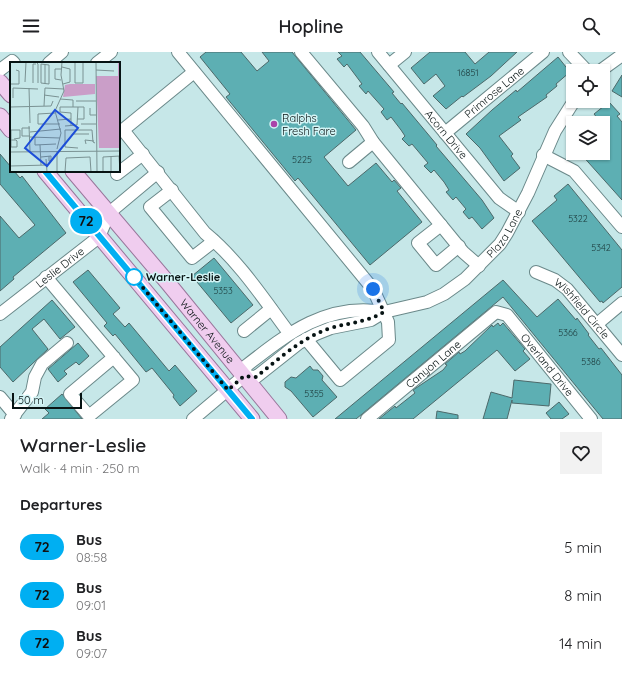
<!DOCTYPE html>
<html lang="en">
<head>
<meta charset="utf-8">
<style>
	:root { --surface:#fff; --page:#f2f2f2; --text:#202124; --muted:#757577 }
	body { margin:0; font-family:Quicksand,sans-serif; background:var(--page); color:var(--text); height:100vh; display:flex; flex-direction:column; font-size:15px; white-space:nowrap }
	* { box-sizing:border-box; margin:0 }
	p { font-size:13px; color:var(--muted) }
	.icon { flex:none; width:22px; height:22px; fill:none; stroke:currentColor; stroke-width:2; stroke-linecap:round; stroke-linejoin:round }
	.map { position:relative; height:367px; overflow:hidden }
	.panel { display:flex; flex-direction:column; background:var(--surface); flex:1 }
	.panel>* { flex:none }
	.badge { padding:0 8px; border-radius:13px; font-size:14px; line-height:26px }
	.fabs { position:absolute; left:566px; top:12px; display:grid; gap:8px }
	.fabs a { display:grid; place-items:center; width:44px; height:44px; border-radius:0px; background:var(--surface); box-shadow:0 1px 3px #0004; font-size:20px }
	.scale { position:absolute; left:12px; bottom:10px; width:70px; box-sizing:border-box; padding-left:4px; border:2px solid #071313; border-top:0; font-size:11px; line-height:14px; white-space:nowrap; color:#071313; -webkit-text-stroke:3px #d3f4f5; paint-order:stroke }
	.you { position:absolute; width:20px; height:20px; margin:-10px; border:3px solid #fff; border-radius:50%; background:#1a73e8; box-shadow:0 0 0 6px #1a73e833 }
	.map>.badge { position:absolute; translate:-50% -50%; box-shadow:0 0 0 2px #fff }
	h2 { padding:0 20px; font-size:15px; line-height:36px }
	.round { display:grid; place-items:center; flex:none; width:42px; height:42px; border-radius:0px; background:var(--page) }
	.headline { display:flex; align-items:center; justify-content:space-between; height:68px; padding:0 20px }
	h1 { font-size:19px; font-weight:600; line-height:30px }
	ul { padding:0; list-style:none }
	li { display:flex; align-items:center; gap:12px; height:48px; padding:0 20px }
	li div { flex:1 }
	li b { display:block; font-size:15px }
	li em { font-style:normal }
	li .badge { min-width:44px; font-weight:700; text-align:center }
	header { display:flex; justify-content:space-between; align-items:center; height:52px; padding:0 20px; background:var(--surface); font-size:18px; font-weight:600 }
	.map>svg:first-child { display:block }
	.building { fill:#5dafb3; stroke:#4c696a }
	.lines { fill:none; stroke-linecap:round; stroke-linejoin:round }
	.minor-casing { stroke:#6b898a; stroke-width:14 }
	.major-casing { stroke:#98769b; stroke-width:17 }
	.minor { stroke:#fff; stroke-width:12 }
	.major { stroke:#f0cdef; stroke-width:15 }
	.line-casing { stroke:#fff; stroke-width:9 }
	.line { stroke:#00aff2; stroke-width:6 }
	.walk { stroke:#071313; stroke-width:4; stroke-dasharray:0 7.2 }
	.poi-dot { fill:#aa44a9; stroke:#d3f4f5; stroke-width:1.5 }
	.stop-dot { fill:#fff; stroke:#00aff2; stroke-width:2 }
	.labels { text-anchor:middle; stroke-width:3; stroke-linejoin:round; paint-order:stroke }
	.number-label { font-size:9px; fill:#1c3a3b }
	.street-label { font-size:11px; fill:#071313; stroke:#d3f4f5 }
	.poi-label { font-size:11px; fill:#071313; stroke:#d3f4f5; text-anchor:start }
	.stop-label { font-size:11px; font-weight:bold; fill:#071313; stroke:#d3f4f5; text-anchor:start }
	.inset-road { fill:none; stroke:#7a9293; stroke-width:1 }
	.view { fill:#1d4ed8; fill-opacity:0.15; stroke:#1d4ed8; stroke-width:2 }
	.inset-edge { fill:none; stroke:#071313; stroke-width:2 }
</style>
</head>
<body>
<header><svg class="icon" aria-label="menu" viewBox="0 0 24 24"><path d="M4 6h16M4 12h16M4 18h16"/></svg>Hopline<svg class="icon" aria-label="search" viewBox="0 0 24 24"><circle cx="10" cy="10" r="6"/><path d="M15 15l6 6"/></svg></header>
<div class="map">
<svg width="622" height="367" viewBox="0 0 622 367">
	<rect width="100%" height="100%" fill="#c6e7e8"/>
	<path class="building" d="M206 0H241L257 19 269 9 262 0H292L356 78 324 105 348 134 376 111 392 130 394 128 401 136 397 139 422 170 370 213 298 126 295 129 226 45 230 42 200 5Z
		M338 0H360L394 40 392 41 401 52 402 51 437 93 436 94 482 148 494 166 482 177 472 165 469 167 463 160 466 157 456 145 453 148 446 140 449 138 444 130 434 118 431 121 424 114 428 111 412 92 409 94 402 87 405 84 401 78 391 65 387 68 381 60 384 57 368 39 366 42 359 34 362 32 347 12 344 15 337 7 342 4Z
		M430 0H465L475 12 489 0H517L491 24 463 45 462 44 446 57 433 44 445 34 436 22 424 32 411 16Z
		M558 5 570 20 556 32 557 34 546 43 547 45 518 65 521 68 499 84 513 102 511 104 520 116 504 129 480 96 466 82 492 58 516 38 517 40Z
		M622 23V45L612 39Z
		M609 50 620 62 617 64 622 70V148L580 101H603V81L607 78 594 62Z
		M0 102 11 115V119H14L20 126 22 124 66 181 13 225 14 227 0 239V164L19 186 35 173 0 132Z
		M568 132 622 198V235L603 251 602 249 600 250 532 169 557 148 554 144Z
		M214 206 253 253 231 271 192 224Z
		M88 218 120 256 113 262 125 275 129 271 169 319 175 313 197 339 180 354 173 345 174 343 152 316 146 320 115 282 113 284 104 274 107 271 73 230Z
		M503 228 537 265 558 247 576 268 577 266 589 282 588 283 599 297 601 296 622 323V367H603L503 245 356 367H335Z
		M52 248 75 275 60 287 44 267 32 277 48 297 13 330 0 315V295Z
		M498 271 500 274 503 271 525 297 523 299 530 307 515 319 497 298 413 367H379L395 354 396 356 401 352 415 341 413 338 443 318 447 313 445 312 459 300 460 302 465 299 492 273 493 275Z
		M78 291 89 304 79 313 76 310 64 319 67 322 58 330 48 317Z
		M310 314 313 318H318L323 324 322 328 337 345 313 365 291 339 285 335V330L291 325 296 326Z
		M514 328 551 332 549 354 512 351V348L507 367H483L491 340 512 346Z
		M62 342 82 367H42L49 361 45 357Z
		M559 350 569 362 562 367H551L546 361Z
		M437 359 458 363V367H436Z"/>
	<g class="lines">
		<defs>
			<g id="minor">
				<path d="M178 0 373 237 388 270 389 288 340 328 306 287"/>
				<path d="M301 0 363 74 373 90 463 200 479 214"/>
				<path id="s1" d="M378 0 499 146 519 160"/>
				<path d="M569 0 587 19"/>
				<path d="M49 11 62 0"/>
				<path d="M97 11 111 0"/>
				<path d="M389 13 405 0"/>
				<path d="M0 18 12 9 14 11"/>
				<path d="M600 19 622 3"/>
				<path d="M194 20 123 78 205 181C239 209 263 246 289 281"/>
				<path id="s2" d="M445 81 543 0"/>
				<path d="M543 103 574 119 622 175"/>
				<path d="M349 110 373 90"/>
				<path d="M117 122 143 102"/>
				<path d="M172 138 150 155 192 206 214 189"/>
				<path d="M441 173 418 191 436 213 459 194"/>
				<path id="s3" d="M536 220 555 228 567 237 622 303"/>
				<path d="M46 225 133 328 89 364 70 342 114 305"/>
				<path id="s4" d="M0 262 99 185 109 161 158 120"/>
				<path d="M597 272 622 251"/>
				<path d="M244 279 271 257"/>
				<path id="s5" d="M244 324 256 325 299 291 316 282 331 276 371 268 384 260 427 250 444 242 465 227 500 192 507 181 528 141 555 79 574 49"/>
				<path d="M0 345 15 363"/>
				<path d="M11 367 32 340 35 325 42 312 67 291"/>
				<path d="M193 367 244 324 246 314C288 281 328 250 384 260"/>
				<path id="s6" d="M367 367 496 260 507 263 591 367"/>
			</g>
			<g id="major">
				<path d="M0 30 11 43"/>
				<path d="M0 64 11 78"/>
				<path d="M45 119 252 367"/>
				<path id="s7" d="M73 119 168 231 279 367"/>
			</g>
		</defs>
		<use href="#minor" class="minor-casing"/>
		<use href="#major" class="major-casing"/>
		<use href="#minor" class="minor"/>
		<use href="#major" class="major"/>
	</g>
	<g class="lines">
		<defs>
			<path id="line" d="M45 119 252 367"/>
		</defs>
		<use href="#line" class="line-casing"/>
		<use href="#line" class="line"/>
		<path class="walk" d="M134 225 228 338 244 324 256 325C279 307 302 285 331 276 351 270 365 271 384 260L373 237"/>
	</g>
	<circle class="poi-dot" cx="274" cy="72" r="4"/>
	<circle class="stop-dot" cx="134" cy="225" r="8"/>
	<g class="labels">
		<g class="number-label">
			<text x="468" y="24">16851</text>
			<text x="302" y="111">5225</text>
			<text x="578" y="170">5322</text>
			<text x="601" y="199">5342</text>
			<text x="223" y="242">5353</text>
			<text x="568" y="284">5366</text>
			<text x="591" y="313">5386</text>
			<text x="314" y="345">5355</text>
		</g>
		<g class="street-label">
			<text dy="4" stroke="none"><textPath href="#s2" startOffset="64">Primrose Lane</textPath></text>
			<text dy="4" stroke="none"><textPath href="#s1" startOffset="107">Acorn Drive</textPath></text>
			<text dy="4" stroke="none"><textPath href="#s5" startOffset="308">Plaza Lane</textPath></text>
			<text dy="4" stroke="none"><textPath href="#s4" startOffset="76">Leslie Drive</textPath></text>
			<text dy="4" stroke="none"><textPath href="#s3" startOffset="60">Wishfield Circle</textPath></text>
			<text dy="4" stroke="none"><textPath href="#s7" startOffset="209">Warner Avenue</textPath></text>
			<text dy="4" stroke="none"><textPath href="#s6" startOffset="86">Canyon Lane</textPath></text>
			<text dy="4" stroke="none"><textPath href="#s6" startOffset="243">Overland Drive</textPath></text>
		</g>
		<g class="poi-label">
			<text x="282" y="70">Ralphs<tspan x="282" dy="13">Fresh Fare</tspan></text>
		</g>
		<g class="stop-label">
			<text x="146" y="229">Warner-Leslie</text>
		</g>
	</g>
	<g transform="translate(10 10)">
		<rect width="110" height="110" fill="#c6e7e8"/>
		<path d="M108 1H110V86H89L86 14H108Z" fill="#ca9ec8"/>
		<path d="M60 22H85V32L53 35 55 23Z" fill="#ca9ec8"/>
		<path class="inset-road" d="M26 0 28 2V21M65 0V21H73V0M86 0 87 110M31 2 39 3V22L31 21ZM35 2V22M52 5 60 7V20L53 22M51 7H45V17L51 18M86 8 104 9M15 20 16 0M23 21V2H26M0 22H9V9L6 8M19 26 20 61M34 33 49 35M3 36V26L28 27M50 37 63 38V45M66 39H86M34 44 35 26 54 27M0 45 41 44 43 39M80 46V53H86M45 51 28 52V62H50M48 58 61 57M71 62H86M61 63V51L50 50V45H74V57H67M19 64 20 89M55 64 67 63 68 45M20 66H12V74H20M0 68H10V76L4 77M20 70 51 67M63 72H79M20 75 50 76M25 75V83L46 82M0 78H6L7 79V85H1V68M76 82 75 78 84 79M30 83 31 103M68 86 55 85V68H82L83 80 85 81M47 87 51 71 45 49 54 29 51 13 52 0M47 89V110M0 90 110 89M101 94V110M109 94 110 110M31 95 41 94V99H39V94M36 97 37 110M0 104 38 103M55 110 56 96 80 95 81 110M93 110V95L110 94"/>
		<path class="view" d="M45 48 68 66 37 104 15 86Z"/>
		<rect width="110" height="110" class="inset-edge"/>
	</g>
</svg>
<div class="fabs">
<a><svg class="icon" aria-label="locate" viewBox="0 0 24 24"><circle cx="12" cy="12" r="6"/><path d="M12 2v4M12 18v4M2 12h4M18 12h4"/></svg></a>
<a><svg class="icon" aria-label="layers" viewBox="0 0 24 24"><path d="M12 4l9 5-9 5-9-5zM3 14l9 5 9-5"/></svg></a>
</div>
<div class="scale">50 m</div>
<div class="you" style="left:373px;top:237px"></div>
<b class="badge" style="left:86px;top:169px;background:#00aff2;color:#111">72</b>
</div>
<section class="panel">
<div class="headline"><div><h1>Warner-Leslie</h1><p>Walk · 4 min · 250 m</p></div><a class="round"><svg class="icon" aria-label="heart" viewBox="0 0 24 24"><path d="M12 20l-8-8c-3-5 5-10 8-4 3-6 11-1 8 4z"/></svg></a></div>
<h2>Departures</h2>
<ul>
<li><span class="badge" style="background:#00aff2;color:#111">72</span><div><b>Bus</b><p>08:58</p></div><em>5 min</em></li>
<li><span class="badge" style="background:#00aff2;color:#111">72</span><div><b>Bus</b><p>09:01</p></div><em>8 min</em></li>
<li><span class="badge" style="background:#00aff2;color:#111">72</span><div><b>Bus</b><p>09:07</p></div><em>14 min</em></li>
</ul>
</section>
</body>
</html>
